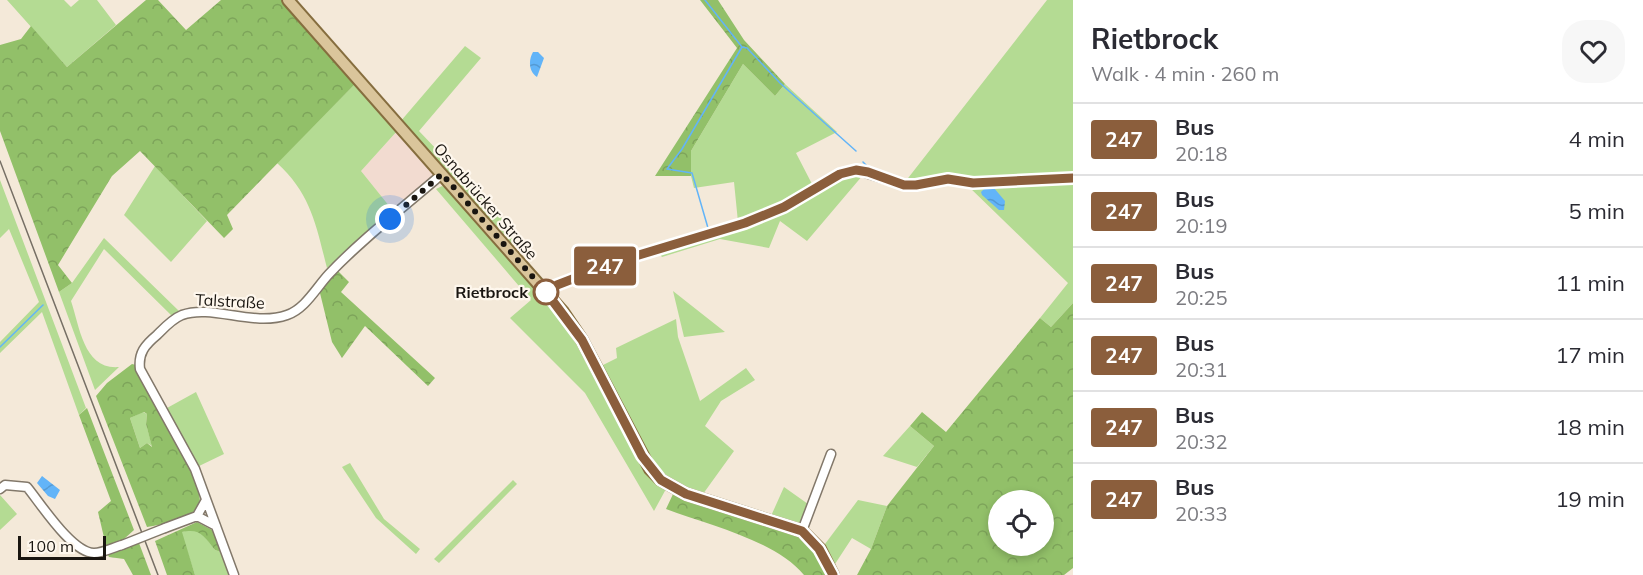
<!DOCTYPE html>
<html lang="en">
<head>
<meta charset="utf-8">
<style>
	:root { --surface:#fff; --page:#f7f7f7; --text:#2b2b33; --muted:#7c7c81; --line:#e1e1e2 }
	body { margin:0; font-family:Mulish,sans-serif; background:var(--page); color:var(--text); height:100vh; display:flex; flex-direction:column; font-size:22px; white-space:nowrap }
	* { box-sizing:border-box; margin:0 }
	p { font-size:20px; color:var(--muted) }
	.icon { flex:none; width:33px; height:33px; fill:none; stroke:currentColor; stroke-width:2; stroke-linecap:round; stroke-linejoin:round }
	.map { position:relative; flex:1; overflow:hidden }
	.drawer { display:flex; flex-direction:column; background:var(--surface); width:570px }
	.drawer>* { flex:none }
	.badge { padding:0 12px; border-radius:4px; font-size:21px; line-height:39px }
	.buttons { position:absolute; left:988px; top:490px; display:grid; gap:12px }
	.buttons a { display:grid; place-items:center; width:66px; height:66px; border-radius:50%; background:var(--surface); box-shadow:0 3px 9px #0003; font-size:30px }
	.scale { position:absolute; left:18px; bottom:15px; width:88px; box-sizing:border-box; padding-left:6px; border:3px solid #191510; border-top:0; font-size:16px; line-height:21px; white-space:nowrap; color:#191510; -webkit-text-stroke:4px #fef7ed; paint-order:stroke }
	.you { position:absolute; width:30px; height:30px; margin:-15px; border:4px solid #fff; border-radius:50%; background:#1a73e8; box-shadow:0 0 0 9px #1a73e833 }
	.map>.badge { position:absolute; translate:-50% -50%; box-shadow:0 0 0 3px #fff }
	.round { display:grid; place-items:center; flex:none; width:63px; height:63px; border-radius:24px; background:var(--page) }
	.overview { display:flex; align-items:center; justify-content:space-between; height:102px; padding:0 18px }
	h1 { font-size:28px; font-weight:700; line-height:45px }
	ul { padding:0; list-style:none }
	li { display:flex; align-items:center; gap:18px; height:72px; padding:0 18px; border-top:2px solid var(--line) }
	li div { flex:1 }
	li b { display:block; font-size:22px }
	li em { font-style:normal }
	li .badge { min-width:66px; font-weight:700; text-align:center }
	main { display:flex; flex:1; min-height:0 }
	.map>svg:first-child { display:block }
	.commercial { fill:#f2dbd0 }
	.grass { fill:#b4db93 }
	.forest { fill:url(#forest-crowns); fill-rule:evenodd }
	.water { fill:url(#water-waves) }
	.lines { fill:none; stroke-linecap:round; stroke-linejoin:round }
	.stream { stroke:#62b4f8; stroke-width:1.5 }
	.minor-casing { stroke:#82786a; stroke-width:11 }
	.major-casing { stroke:#866e3f; stroke-width:14 }
	.minor { stroke:#fff; stroke-width:8 }
	.major { stroke:#dac59b; stroke-width:10 }
	.rail { stroke:#766f65; stroke-width:1.5 }
	.minor-bridge-casing { stroke:#82786a; stroke-width:11; stroke-linecap:butt }
	.minor-bridge { stroke:#fff; stroke-width:8 }
	.line-casing { stroke:#fff; stroke-width:14 }
	.line { stroke:#8b5e3c; stroke-width:9 }
	.walk { stroke:#191510; stroke-width:6; stroke-dasharray:0 10.8 }
	.stop-dot { fill:#fff; stroke:#8b5e3c; stroke-width:3 }
	.labels { text-anchor:middle; stroke-width:4.5; stroke-linejoin:round; paint-order:stroke }
	.street-label { font-size:16px; fill:#191510; stroke:#fef7ed }
	.stop-label { font-size:16px; font-weight:bold; fill:#191510; stroke:#fef7ed; text-anchor:end }
</style>
</head>
<body>
<main>
<div class="map">
<svg width="1073" height="575" viewBox="0 0 1073 575">
	<defs>
		<pattern id="forest-crowns" width="20" height="18" patternUnits="userSpaceOnUse" patternTransform="scale(1.5)"><rect width="20" height="18" fill="#92c069"/><path d="M2 6a3 3 0 1 1 6 0M12 15a3 3 0 1 1 6 0" fill="none" stroke="#7da45a"/></pattern>
		<pattern id="water-waves" width="16" height="10" patternUnits="userSpaceOnUse" patternTransform="scale(1.5)"><rect width="16" height="10" fill="#62b4f8"/><path d="M0 5q4-4 8 0t8 0" fill="none" stroke="#549ad4"/></pattern>
	</defs>
	<rect width="100%" height="100%" fill="#f4e9d9"/>
	<path class="commercial" d="M398 130 436 175 394 212 361 171Z"/>
	<path class="grass" d="M7 0H64L71 7 79 0H97L116 25 67 67Z
		M1047 0H1073V174L905 182Z
		M465 46 481 58 419 131 520 237 512 247 400 122Z
		M743 64 775 96 785 84 837 132 796 153 812 184 781 204 738 222 734 182 694 188 691 176V151Z
		M356 83 398 130 361 171 394 212 327 268C316 225 311 194 277 163Z
		M155 166 207 221 171 262 124 215Z
		M855 173 863 175 807 241 780 221 769 248 720 239 662 257 657 251 743 226 840 177Z
		M0 180 86 408 79 415 42 312 0 353V342L39 302 9 229 0 238Z
		M1073 180V303L1051 327 1040 318 1068 283 967 185Z
		M442 186 449 189 561 318 580 348 637 459 657 484 666 489 654 511 585 393 510 318 531 300 436 189Z
		M104 238 179 311 172 316 104 249 71 301C80 328 84 370 119 367L95 390 59 292 72 283Z
		M673 291 725 332 684 337Z
		M676 319 678 337 700 401 746 368 755 380 721 401 705 426 734 451 703 494 673 483 657 472 599 367 617 358 616 348Z
		M196 392 224 454 197 467 167 408Z
		M143 412 147 414 146 424 152 446 147 443 140 448 130 418Z
		M910 426 934 446 917 467 883 456Z
		M350 463 384 519 420 549 416 554 376 518 342 467Z
		M513 480 517 484 439 563 434 559Z
		M784 487 808 504 799 524 771 516Z
		M0 495 17 514 0 530Z
		M858 500 887 506 871 549 852 538 835 564 825 544Z
		M194 529 202 533 215 550 221 552 230 575H195L181 532Z"/>
	<path class="forest" d="M146 0H158L186 30 221 0H281L356 83 227 215 233 229 224 238 140 151 112 176 58 265 72 283 59 292 0 131V45L21 39 31 26 67 67Z
		M700 0H718L744 40 785 84 775 96 743 64 691 151V176H655L737 48Z
		M337 270 349 282 341 292 435 378 428 386 365 326 342 358 332 342 319 289Z
		M1073 303V568L1064 575H857L871 549 887 506 934 446 910 426 922 412 946 432 1040 318 1051 327ZM999 501H1044V546H999Z
		M132 364 136 365 139 375C151 397 211 488 198 507 188 522 163 524 147 527L96 396 107 383ZM144 412 147 414 146 424 152 447 147 443 140 448 130 418Z
		M87 408 134 530 124 539 106 546 98 512 111 501 79 415Z
		M674 492 801 536 815 550 828 575H804C775 540 708 525 666 509Z
		M197 522 214 531 221 552 215 550C204 536 200 528 182 532L195 575H167L155 541Z
		M139 543 151 575H133L124 559 109 557 107 553Z"/>
	<path class="water" d="M533 52H538L544 58 537 77C529 72 528 61 533 52Z
		M987 186 994 188 1005 201 1004 210H999L982 195 981 192Z
		M42 476 60 490 55 499 48 496 37 483Z"/>
	<g class="lines">
		<path class="stream" d="M705 0 742 47 747 48 780 83 856 151
			M863 162 867 166 907 181
			M920 180 945 175 968 178
			M708 228 692 173 667 169 682 149 742 47
			M0 347 43 305"/>
		<defs>
			<path id="minor" d="M546 293 557 286 619 261 745 223 784 206 840 174 856 170 904 185H916L948 179 973 183 1073 178
				M0 489 5 485 27 487C41 504 72 553 94 553 103 553 114 547 122 545
				M197 516 216 526
				M165 528 197 516 206 500
				M802 531 831 454
				M234 575 195 469 140 369C138 353 145 345 157 335 164 328 172 319 182 315 212 304 253 327 287 315 305 309 316 288 329 274 363 238 404 207 442 174"/>
			<path id="major" d="M288 0 563 312 582 340 650 469 661 480 686 494 802 531 820 549 833 575"/>
		</defs>
		<use href="#minor" class="minor-casing"/>
		<use href="#major" class="major-casing"/>
		<use href="#minor" class="minor"/>
		<use href="#major" class="major"/>
		<path class="rail" d="M0 161 158 575"/>
		<defs>
			<path id="minor-bridge" d="M122 545 165 528"/>
		</defs>
		<use href="#minor-bridge" class="minor-bridge-casing"/>
		<use href="#minor-bridge" class="minor-bridge"/>
	</g>
	<g class="lines">
		<defs>
			<path id="line" d="M833 575 819 549 802 531 686 494 661 480 642 456 582 340 546 292 557 285 619 261 745 223 784 207 840 174 856 170 868 172 904 185H916L948 179 973 183 1073 178"/>
		</defs>
		<use href="#line" class="line-casing"/>
		<use href="#line" class="line"/>
		<path class="walk" d="M390 219 442 174 546 292"/>
	</g>
	<circle class="stop-dot" cx="546" cy="292" r="12"/>
	<g class="labels">
		<g class="street-label">
			<text transform="translate(486 201) rotate(49)" y="6">Osnabrücker Straße</text>
			<text transform="translate(230 301) rotate(3)" y="6">Talstraße</text>
		</g>
		<g class="stop-label">
			<text x="528" y="298">Rietbrock</text>
		</g>
	</g>
</svg>
<div class="buttons">
<a><svg class="icon" aria-label="locate" viewBox="0 0 24 24"><circle cx="12" cy="12" r="6"/><path d="M12 2v4M12 18v4M2 12h4M18 12h4"/></svg></a>
</div>
<div class="scale">100 m</div>
<div class="you" style="left:390px;top:219px"></div>
<b class="badge" style="left:605px;top:266px;background:#8b5e3c;color:#fff">247</b>
</div>
<section class="drawer">
<div class="overview"><div><h1>Rietbrock</h1><p>Walk · 4 min · 260 m</p></div><a class="round"><svg class="icon" aria-label="heart" viewBox="0 0 24 24"><path d="M12 20l-8-8c-3-5 5-10 8-4 3-6 11-1 8 4z"/></svg></a></div>
<ul>
<li><span class="badge" style="background:#8b5e3c;color:#fff">247</span><div><b>Bus</b><p>20:18</p></div><em>4 min</em></li>
<li><span class="badge" style="background:#8b5e3c;color:#fff">247</span><div><b>Bus</b><p>20:19</p></div><em>5 min</em></li>
<li><span class="badge" style="background:#8b5e3c;color:#fff">247</span><div><b>Bus</b><p>20:25</p></div><em>11 min</em></li>
<li><span class="badge" style="background:#8b5e3c;color:#fff">247</span><div><b>Bus</b><p>20:31</p></div><em>17 min</em></li>
<li><span class="badge" style="background:#8b5e3c;color:#fff">247</span><div><b>Bus</b><p>20:32</p></div><em>18 min</em></li>
<li><span class="badge" style="background:#8b5e3c;color:#fff">247</span><div><b>Bus</b><p>20:33</p></div><em>19 min</em></li>
</ul>
</section>
</main>
</body>
</html>
